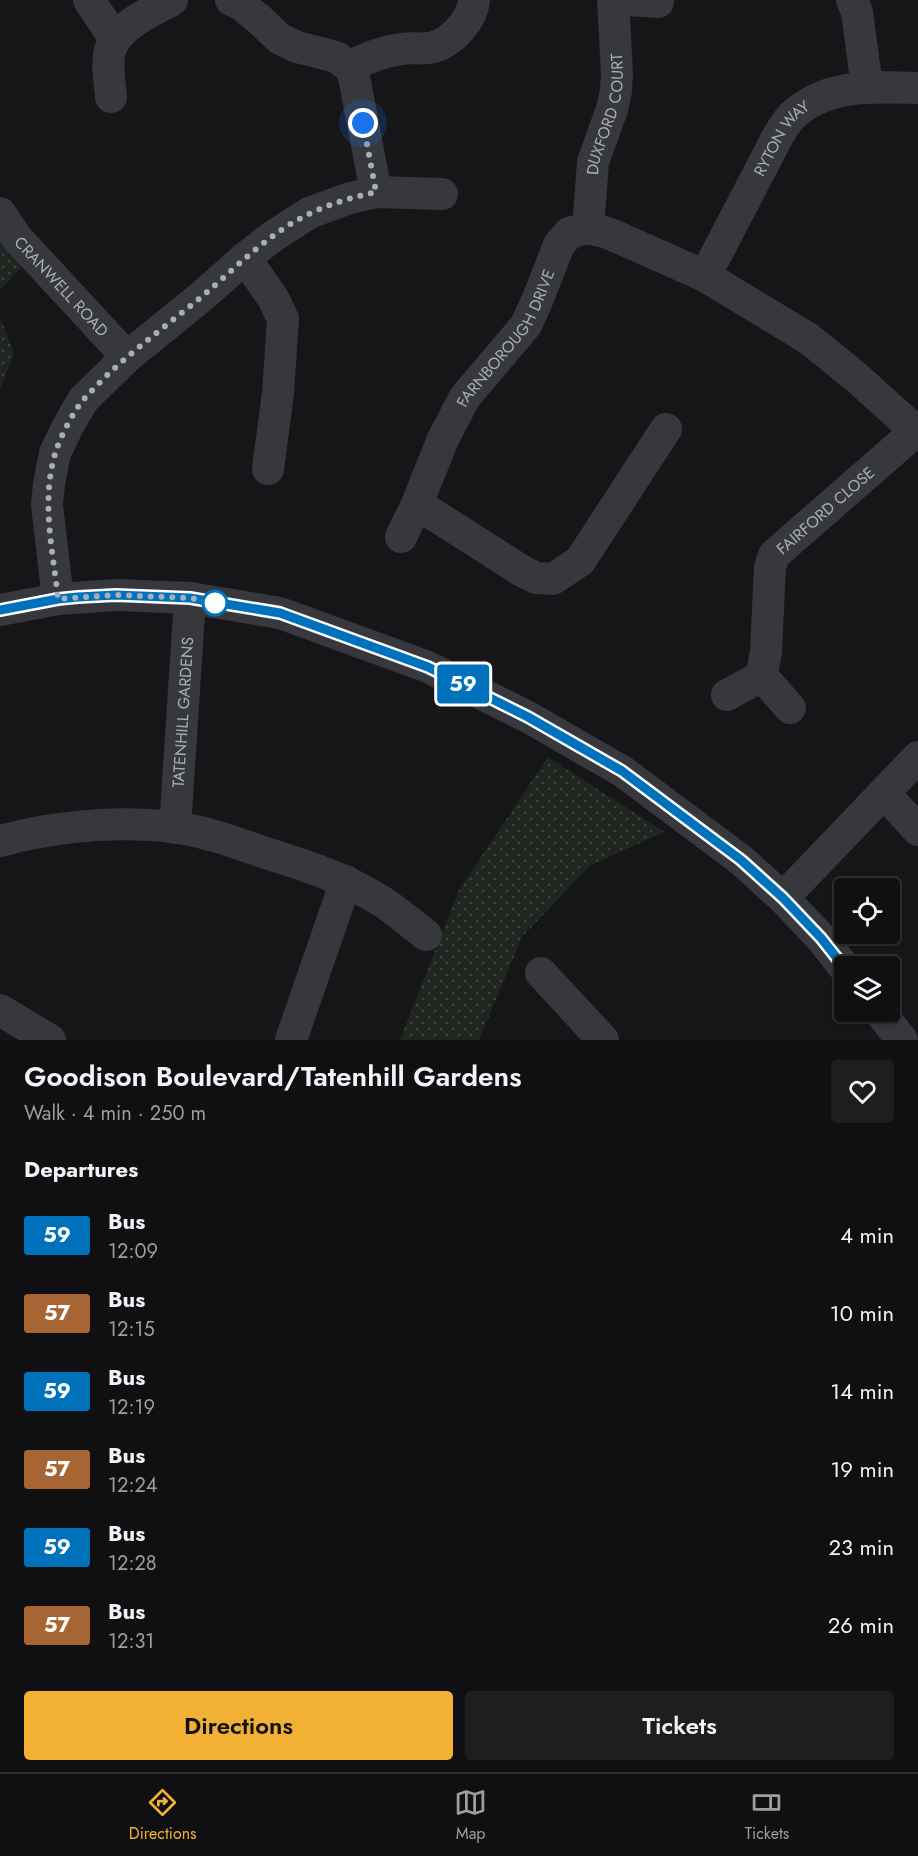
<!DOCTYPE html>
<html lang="en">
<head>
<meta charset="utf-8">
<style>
	:root { --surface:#101012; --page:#1e1e20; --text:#f1f3f6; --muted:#9c9d9f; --line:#303032; --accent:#f2b134 }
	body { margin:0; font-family:Jost,sans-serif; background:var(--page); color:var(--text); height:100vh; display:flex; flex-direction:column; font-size:22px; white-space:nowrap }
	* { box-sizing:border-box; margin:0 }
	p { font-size:20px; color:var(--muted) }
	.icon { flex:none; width:33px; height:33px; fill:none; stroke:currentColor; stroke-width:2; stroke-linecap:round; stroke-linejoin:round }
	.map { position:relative; height:1040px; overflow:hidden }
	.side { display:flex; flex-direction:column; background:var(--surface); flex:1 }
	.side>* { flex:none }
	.badge { padding:0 12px; border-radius:4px; font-size:21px; line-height:39px }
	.tools { position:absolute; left:834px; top:878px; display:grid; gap:12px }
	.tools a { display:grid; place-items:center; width:66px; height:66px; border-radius:6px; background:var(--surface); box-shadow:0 2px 4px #0004,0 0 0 2px var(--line); font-size:30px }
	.you { position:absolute; width:30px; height:30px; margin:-15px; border:4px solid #fff; border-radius:50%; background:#1a73e8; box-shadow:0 0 0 9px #1a73e833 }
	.map>.badge { position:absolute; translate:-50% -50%; box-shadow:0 0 0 3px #fff }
	h2 { padding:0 24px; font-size:22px; line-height:54px }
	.round { display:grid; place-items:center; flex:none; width:63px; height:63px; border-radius:6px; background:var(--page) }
	.overview { display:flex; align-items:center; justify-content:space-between; height:102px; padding:0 24px }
	h1 { font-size:28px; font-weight:600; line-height:45px }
	.button { display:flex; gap:12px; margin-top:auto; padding:12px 24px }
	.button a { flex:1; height:69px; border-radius:6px; background:var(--accent); color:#111; font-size:24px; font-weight:600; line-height:69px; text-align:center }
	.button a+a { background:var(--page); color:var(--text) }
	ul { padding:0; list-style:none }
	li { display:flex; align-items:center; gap:18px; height:78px; padding:0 24px }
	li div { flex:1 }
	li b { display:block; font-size:22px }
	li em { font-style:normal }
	li .badge { min-width:66px; font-weight:700; text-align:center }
	.tabs { display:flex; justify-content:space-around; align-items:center; height:84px; border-top:2px solid var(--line); background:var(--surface); font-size:16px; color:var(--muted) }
	.tabs a { display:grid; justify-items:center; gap:3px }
	.tabs .on { color:var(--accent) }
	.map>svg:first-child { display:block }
	.grass { fill:url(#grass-dots) }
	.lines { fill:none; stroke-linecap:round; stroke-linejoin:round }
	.minor { stroke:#37383d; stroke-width:32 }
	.line-casing { stroke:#fff; stroke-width:14 }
	.line { stroke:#0072bc; stroke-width:9 }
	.walk { stroke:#a8adb8; stroke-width:6; stroke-dasharray:0 10.8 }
	.stop-dot { fill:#fff; stroke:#0072bc; stroke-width:3 }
	.labels { text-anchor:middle; stroke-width:5; stroke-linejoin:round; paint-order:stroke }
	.street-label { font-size:16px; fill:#a8adb8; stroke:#111113 }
</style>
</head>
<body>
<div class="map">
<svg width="918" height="1040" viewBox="0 0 918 1040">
	<defs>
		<pattern id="grass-dots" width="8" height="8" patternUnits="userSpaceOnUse" patternTransform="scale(1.5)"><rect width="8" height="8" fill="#1e261f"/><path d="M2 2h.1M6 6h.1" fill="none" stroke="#3c433d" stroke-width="1.8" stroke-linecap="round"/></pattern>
	</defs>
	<rect width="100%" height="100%" fill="#161618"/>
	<path class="grass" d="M0 235 23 266 0 290Z
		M0 317 14 353 0 390Z
		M548 757 664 832 589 866 522 937 479 1040H400L459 890Z"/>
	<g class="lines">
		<g class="minor">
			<path d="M89 0 115 39"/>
			<path d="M231 0 242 5 261 21 280 39 297 47 336 57 349 66 354 77 376 192"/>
			<path d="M628 0 658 2"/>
			<path d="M852 0 857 12 867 87"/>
			<path d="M349 66C366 59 383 51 402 49 412 47 424 50 434 47 452 42 473 19 474 0"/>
			<path d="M111 97C110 82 106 64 110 50 118 25 151 12 172 0"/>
			<path id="s1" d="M0 213 16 237 127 357"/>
			<path id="s2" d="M588 228 593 162 612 109 616 91 617 73 613 0"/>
			<path d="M245 258 273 298 283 319 278 393 268 469"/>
			<path id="s3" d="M705 276 778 136C782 129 787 121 792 116 827 83 873 87 918 88"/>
			<path id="s4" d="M666 429 580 561 553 579 536 578 522 571 417 504 443 439 465 397 526 325 537 301 559 245 569 233 588 228 608 233 705 276 809 339 856 377 918 433"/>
			<path d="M401 537 417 504"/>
			<path d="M58 599 47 505 49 484 55 453 68 426 83 400 127 357 201 297 245 258 272 237 309 213 347 199 376 192 442 194"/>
			<path d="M0 610 58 599 116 595 190 598 280 613 428 667 528 717 622 771 741 860 783 898 821 938 844 967"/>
			<path id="s5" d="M762 676 766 651 770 567 774 555 916 431"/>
			<path d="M727 695 762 676 790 708"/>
			<path d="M884 793 918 830"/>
			<path id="s6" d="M175 828 190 598"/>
			<path d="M0 841C58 825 135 818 195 831 220 836 244 846 269 854 307 866 344 878 378 899 395 909 410 923 426 935"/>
			<path d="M783 898 918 757"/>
			<path d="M541 973 603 1040"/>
			<path d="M0 1010 50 1040"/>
			<path d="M879 1011 902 1040"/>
			<path d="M291 1040 346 881"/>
		</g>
	</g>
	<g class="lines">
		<defs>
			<path id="line" d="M0 610 58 599 78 597 116 595 190 598 280 613 428 667 528 717 622 771 741 860 783 898 821 938 844 967"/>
		</defs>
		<use href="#line" class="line-casing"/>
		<use href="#line" class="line"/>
		<path class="walk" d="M215 603 190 598 116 595 58 599C53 551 41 502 55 454 60 437 74 410 85 398 119 360 160 331 199 299 235 269 268 233 311 213 332 203 354 197 376 192L363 123"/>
	</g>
	<circle class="stop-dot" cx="215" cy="603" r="12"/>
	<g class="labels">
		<g class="street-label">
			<text dy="6" stroke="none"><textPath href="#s2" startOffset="116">DUXFORD COURT</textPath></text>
			<text dy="6" stroke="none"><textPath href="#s3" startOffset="158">RYTON WAY</textPath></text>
			<text dy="6" stroke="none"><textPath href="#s1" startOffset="96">CRANWELL ROAD</textPath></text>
			<text dy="6" stroke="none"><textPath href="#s4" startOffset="537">FARNBOROUGH DRIVE</textPath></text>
			<text dy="6" stroke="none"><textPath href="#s5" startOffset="190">FAIRFORD CLOSE</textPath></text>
			<text dy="6" stroke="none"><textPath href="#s6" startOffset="116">TATENHILL GARDENS</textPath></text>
		</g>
	</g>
</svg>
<div class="tools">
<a><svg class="icon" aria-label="locate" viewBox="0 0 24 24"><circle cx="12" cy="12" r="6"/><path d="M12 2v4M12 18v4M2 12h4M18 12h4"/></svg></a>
<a><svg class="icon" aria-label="layers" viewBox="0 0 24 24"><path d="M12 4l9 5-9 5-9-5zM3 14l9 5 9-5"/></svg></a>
</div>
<div class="you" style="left:363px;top:123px"></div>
<b class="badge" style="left:463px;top:684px;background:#0072bc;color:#fff">59</b>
</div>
<section class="side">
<div class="overview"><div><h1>Goodison Boulevard/Tatenhill Gardens</h1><p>Walk · 4 min · 250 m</p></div><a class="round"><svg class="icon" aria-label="heart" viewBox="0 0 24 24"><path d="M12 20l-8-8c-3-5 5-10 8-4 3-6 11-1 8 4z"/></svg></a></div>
<h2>Departures</h2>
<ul>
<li><span class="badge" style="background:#0072bc;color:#fff">59</span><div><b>Bus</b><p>12:09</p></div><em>4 min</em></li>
<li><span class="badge" style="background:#a76534;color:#fff">57</span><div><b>Bus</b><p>12:15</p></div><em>10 min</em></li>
<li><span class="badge" style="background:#0072bc;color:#fff">59</span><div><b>Bus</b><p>12:19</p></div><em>14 min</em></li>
<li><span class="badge" style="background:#a76534;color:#fff">57</span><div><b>Bus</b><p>12:24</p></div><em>19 min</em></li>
<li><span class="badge" style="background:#0072bc;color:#fff">59</span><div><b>Bus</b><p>12:28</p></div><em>23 min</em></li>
<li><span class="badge" style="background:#a76534;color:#fff">57</span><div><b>Bus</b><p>12:31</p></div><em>26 min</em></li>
</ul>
<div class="button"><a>Directions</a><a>Tickets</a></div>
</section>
<nav class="tabs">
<a class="on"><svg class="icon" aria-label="directions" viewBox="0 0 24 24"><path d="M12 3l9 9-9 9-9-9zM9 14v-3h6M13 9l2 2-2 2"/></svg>Directions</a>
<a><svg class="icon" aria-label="map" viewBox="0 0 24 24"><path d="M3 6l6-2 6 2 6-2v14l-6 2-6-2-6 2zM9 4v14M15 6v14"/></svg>Map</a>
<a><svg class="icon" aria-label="tickets" viewBox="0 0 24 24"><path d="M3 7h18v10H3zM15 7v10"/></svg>Tickets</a>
</nav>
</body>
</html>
